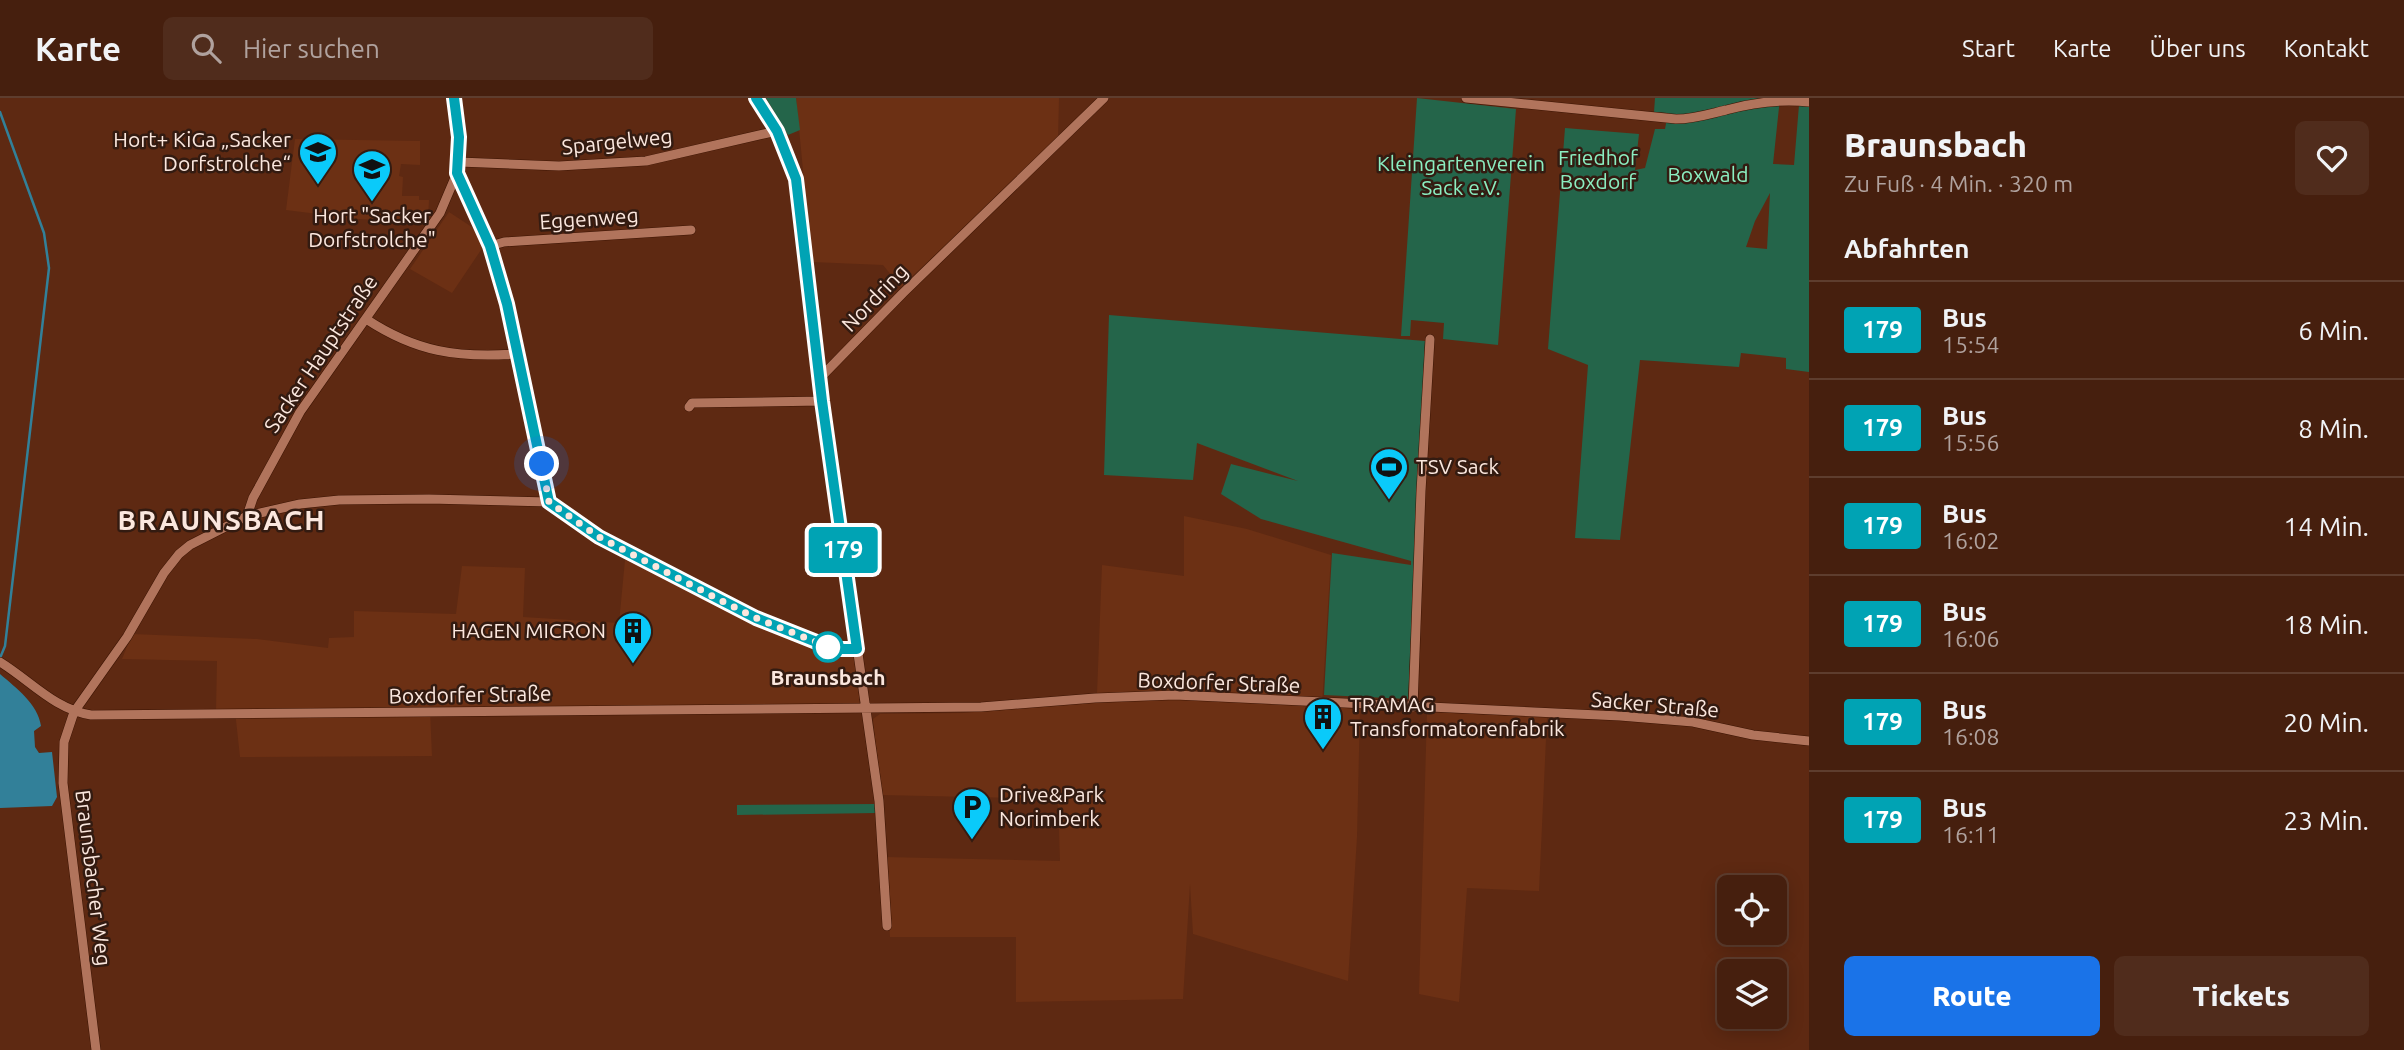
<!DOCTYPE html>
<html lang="de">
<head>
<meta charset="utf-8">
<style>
	:root { --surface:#461f0e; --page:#502c1c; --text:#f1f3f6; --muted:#b0a29e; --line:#5e3d2e; --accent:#1a73e8 }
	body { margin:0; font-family:Ubuntu,sans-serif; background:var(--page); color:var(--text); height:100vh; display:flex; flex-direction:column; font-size:26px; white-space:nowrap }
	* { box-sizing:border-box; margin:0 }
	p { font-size:23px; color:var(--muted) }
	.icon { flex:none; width:38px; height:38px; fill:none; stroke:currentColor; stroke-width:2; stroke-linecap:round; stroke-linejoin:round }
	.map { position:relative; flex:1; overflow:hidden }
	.drawer { display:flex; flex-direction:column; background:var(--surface); width:595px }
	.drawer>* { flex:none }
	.badge { padding:0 14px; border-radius:5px; font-size:24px; line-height:46px }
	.controls { position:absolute; left:1717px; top:777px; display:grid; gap:14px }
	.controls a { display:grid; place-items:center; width:70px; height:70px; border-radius:10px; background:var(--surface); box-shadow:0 4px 18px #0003,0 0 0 2px var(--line); font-size:35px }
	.you { position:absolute; width:35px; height:35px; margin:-18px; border:5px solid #fff; border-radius:50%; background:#1a73e8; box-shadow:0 0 0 10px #1a73e833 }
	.map>.badge { position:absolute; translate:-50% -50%; box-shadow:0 0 0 4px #fff }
	h2 { padding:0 35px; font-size:26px; line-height:63px }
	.round { display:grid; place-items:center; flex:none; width:74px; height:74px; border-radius:10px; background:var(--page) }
	.overview { display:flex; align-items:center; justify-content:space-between; height:119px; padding:0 35px }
	h1 { font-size:33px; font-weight:800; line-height:52px }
	.primary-button { display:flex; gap:14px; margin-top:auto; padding:14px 35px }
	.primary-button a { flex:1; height:80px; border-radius:10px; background:var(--accent); color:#fff; font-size:28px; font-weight:800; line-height:80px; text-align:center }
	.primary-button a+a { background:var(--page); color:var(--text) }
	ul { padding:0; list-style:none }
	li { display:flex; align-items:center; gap:21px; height:98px; padding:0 35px; border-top:2px solid var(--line) }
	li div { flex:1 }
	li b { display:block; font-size:26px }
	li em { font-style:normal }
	li .badge { min-width:77px; font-weight:700; text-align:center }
	header { display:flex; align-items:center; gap:42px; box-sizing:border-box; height:98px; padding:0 35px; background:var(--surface); border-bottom:2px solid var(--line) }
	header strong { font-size:33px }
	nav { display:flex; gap:38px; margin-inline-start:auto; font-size:24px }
	.search { width:490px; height:63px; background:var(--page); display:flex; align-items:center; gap:18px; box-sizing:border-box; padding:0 24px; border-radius:10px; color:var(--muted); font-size:26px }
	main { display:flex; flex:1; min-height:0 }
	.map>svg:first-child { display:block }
	.built { fill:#6c3014 }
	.green { fill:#24654a; fill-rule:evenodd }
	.water { fill:#328099 }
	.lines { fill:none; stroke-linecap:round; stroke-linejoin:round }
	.stream { stroke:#328099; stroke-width:2.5 }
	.street-casing { stroke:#3c1403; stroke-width:10 }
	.street { stroke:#b1745c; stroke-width:9 }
	.line-casing { stroke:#fff; stroke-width:16 }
	.line { stroke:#00a3b4; stroke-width:10 }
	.walk { stroke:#fbe7de; stroke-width:7; stroke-dasharray:0 12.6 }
	.stop-dot { fill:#fff; stroke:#00a3b4; stroke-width:3.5 }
	.labels { text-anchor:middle; stroke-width:5; stroke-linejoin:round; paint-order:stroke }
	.poi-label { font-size:21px; fill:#fbe7de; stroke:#331b11; text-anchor:start }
	.street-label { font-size:21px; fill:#fbe7de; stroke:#331b11 }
	.park-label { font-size:21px; fill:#8beec1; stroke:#331b11 }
	.stop-label { font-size:21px; font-weight:bold; fill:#fbe7de; stroke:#331b11 }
	.district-label { font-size:28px; font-weight:bold; letter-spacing:2px; fill:#fbe7de; stroke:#331b11 }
</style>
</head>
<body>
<header>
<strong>Karte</strong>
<div class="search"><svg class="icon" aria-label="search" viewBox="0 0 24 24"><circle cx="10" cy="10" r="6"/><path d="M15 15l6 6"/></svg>Hier suchen</div>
<nav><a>Start</a><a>Karte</a><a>Über uns</a><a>Kontakt</a></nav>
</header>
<main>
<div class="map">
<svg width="1809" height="952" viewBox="0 0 1809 952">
	<rect width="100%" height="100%" fill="#5e2912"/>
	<path class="built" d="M796 0H1059L1058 41 901 189 883 167 812 164Z
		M295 41 420 43V67L401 66 399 78 403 79 402 98H419V102H429L428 120 411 119 410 124 358 121 286 112Z
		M449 114 478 133 483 149 452 195 410 171Z
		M1184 418 1247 431 1331 457 1322 608 1360 611 1357 739 1348 883 1193 836 1190 786 1183 901 1016 904V839H890L885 759 1060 763 1058 701 881 697 873 621 880 616 963 615 1090 603 1097 596 1102 467 1184 478Z
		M625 462 855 559 860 608 430 612 432 658 240 659 235 613H216L217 563 122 561 132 536 257 541 328 550 329 540 354 539V513L456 516 462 468 525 470 523 519 619 525Z
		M1427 614 1547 619 1539 793 1467 790 1459 904 1419 896Z"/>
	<path class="green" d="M766 0H796L800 32 788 37Z
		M1417 0 1516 11 1498 247 1443 241 1444 225 1411 222 1410 238H1401Z
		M1655 0H1780L1773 66 1794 67 1799 7 1809 8V274L1786 271V260L1741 255 1739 269 1640 262 1620 442 1575 440 1588 267 1548 251 1565 30 1639 36 1635 72 1645 70 1655 31H1665L1668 15 1654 14ZM1770 95 1767 151 1746 149 1755 123Z
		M1109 217 1425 243 1408 601 1324 597 1332 455 1411 467V463L1261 421 1221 396 1231 366 1298 383 1197 345 1193 382 1104 377Z
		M876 706V715L737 717V707Z"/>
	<path class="water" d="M0 576C16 590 38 606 41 628L34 633 35 649 39 655 52 654 57 699 52 708 0 710Z"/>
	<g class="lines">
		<path class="stream" d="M0 14 44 135 49 170 5 548 0 560"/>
		<defs>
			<path id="street" d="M756 0 777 33 796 81 822 303 879 703 887 828
				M1466 0 1676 21C1694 21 1709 16 1726 12 1755 4 1780 1 1809 4
				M459 64 559 68 646 63 777 33
				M457 75 490 148 507 206 549 404
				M490 148 504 144 691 132
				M366 221C416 254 457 260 516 256
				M819 281 903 195 1104 0
				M689 309 692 305 822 303
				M247 418 253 400 300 314 440 115 457 75 459 64V39L454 0
				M0 564C31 583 54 611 91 617L981 609 1095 600 1175 597 1620 618 1693 624 1753 637 1809 643
				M1413 609 1421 393 1430 241
				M96 952 63 685 64 644 74 614 127 539 164 475 179 456 190 447 247 418 300 406 339 402 429 401 549 404 599 439 756 520 834 551H857"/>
		</defs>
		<use href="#street" class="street-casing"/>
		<use href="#street" class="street"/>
	</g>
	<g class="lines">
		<defs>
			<path id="line" d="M454 0 459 39 457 75 490 148 507 206 549 404 599 439 756 520 834 551H857L822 303 796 81 777 33 756 0"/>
		</defs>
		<use href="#line" class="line-casing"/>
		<use href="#line" class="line"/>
		<path class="walk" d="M542 366 549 404 599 439 722 503 756 520 834 551 828 549"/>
	</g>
	<defs>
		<symbol id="school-pin" viewBox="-11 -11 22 30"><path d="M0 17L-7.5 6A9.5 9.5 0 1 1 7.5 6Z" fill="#0acafa" stroke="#331b11"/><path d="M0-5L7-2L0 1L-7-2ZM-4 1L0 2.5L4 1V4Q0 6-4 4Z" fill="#111"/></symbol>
		<symbol id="stadium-pin" viewBox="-11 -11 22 30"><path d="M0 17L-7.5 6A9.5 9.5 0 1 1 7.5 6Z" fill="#0acafa" stroke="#331b11"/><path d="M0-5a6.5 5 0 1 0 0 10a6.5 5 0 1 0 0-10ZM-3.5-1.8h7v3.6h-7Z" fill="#111"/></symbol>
		<symbol id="building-pin" viewBox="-11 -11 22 30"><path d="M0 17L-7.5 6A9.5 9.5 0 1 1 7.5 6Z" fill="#0acafa" stroke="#331b11"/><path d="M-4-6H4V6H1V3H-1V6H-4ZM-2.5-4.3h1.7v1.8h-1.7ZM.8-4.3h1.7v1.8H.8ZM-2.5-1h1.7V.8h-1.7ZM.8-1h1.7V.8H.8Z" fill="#111"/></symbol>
		<symbol id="parking-pin" viewBox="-11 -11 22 30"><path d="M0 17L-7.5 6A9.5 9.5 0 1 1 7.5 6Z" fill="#0acafa" stroke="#331b11"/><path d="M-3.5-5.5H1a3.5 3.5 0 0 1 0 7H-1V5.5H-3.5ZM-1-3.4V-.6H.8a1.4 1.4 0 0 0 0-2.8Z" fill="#111"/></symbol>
	</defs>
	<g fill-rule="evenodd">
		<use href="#school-pin" x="296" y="32" width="44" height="60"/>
		<use href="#school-pin" x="350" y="49" width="44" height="60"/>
		<use href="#stadium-pin" x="1367" y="347" width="44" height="60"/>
		<use href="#building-pin" x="611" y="511" width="44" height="60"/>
		<use href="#building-pin" x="1301" y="597" width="44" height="60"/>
		<use href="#parking-pin" x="950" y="687" width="44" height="60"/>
	</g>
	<circle class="stop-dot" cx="828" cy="549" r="14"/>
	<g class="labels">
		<g class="poi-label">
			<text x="291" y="49" text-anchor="end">Hort+ KiGa „Sacker<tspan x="291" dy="24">Dorfstrolche“</tspan></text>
			<text x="372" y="125" text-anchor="middle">Hort "Sacker<tspan x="372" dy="24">Dorfstrolche"</tspan></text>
			<text x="1416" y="376">TSV Sack</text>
			<text x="606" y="540" text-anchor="end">HAGEN MICRON</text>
			<text x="1350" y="614">TRAMAG<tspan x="1350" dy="24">Transformatorenfabrik</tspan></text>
			<text x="999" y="704">Drive&amp;Park<tspan x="999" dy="24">Norimberk</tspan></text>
		</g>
		<g class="street-label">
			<text transform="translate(617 44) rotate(-6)" y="7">Spargelweg</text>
			<text transform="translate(589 121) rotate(-4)" y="7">Eggenweg</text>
			<text transform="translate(875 200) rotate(-46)" y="7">Nordring</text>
			<text transform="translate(321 256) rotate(-56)" y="7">Sacker Hauptstraße</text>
			<text transform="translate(1219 585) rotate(2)" y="7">Boxdorfer Straße</text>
			<text transform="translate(470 597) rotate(-1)" y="7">Boxdorfer Straße</text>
			<text transform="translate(1655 607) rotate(5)" y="7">Sacker Straße</text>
			<text transform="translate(93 780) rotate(83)" y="7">Braunsbacher Weg</text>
		</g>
		<g class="park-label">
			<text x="1598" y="67">Friedhof<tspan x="1598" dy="24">Boxdorf</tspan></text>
			<text x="1461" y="73">Kleingartenverein<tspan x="1461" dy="24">Sack e.V.</tspan></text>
			<text x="1708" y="84">Boxwald</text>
		</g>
		<g class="stop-label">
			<text x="828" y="587">Braunsbach</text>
		</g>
		<g class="district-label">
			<text x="222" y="432">BRAUNSBACH</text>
		</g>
	</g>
</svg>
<div class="controls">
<a><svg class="icon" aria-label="locate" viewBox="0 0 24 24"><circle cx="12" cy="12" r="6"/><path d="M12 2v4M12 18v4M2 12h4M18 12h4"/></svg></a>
<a><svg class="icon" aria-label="layers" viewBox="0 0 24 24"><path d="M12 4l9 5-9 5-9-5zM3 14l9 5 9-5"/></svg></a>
</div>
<div class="you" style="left:542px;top:366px"></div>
<b class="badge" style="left:843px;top:452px;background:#00a3b4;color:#fff">179</b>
</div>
<section class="drawer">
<div class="overview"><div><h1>Braunsbach</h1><p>Zu Fuß · 4 Min. · 320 m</p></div><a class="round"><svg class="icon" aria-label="heart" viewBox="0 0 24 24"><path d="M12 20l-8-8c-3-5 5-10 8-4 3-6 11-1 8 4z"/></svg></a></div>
<h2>Abfahrten</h2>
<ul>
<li><span class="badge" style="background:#00a3b4;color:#fff">179</span><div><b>Bus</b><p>15:54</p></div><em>6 Min.</em></li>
<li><span class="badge" style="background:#00a3b4;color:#fff">179</span><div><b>Bus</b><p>15:56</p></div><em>8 Min.</em></li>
<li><span class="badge" style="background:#00a3b4;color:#fff">179</span><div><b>Bus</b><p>16:02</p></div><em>14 Min.</em></li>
<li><span class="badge" style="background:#00a3b4;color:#fff">179</span><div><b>Bus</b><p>16:06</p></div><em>18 Min.</em></li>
<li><span class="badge" style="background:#00a3b4;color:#fff">179</span><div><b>Bus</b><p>16:08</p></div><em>20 Min.</em></li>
<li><span class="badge" style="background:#00a3b4;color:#fff">179</span><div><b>Bus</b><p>16:11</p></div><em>23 Min.</em></li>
</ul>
<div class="primary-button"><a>Route</a><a>Tickets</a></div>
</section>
</main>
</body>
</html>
